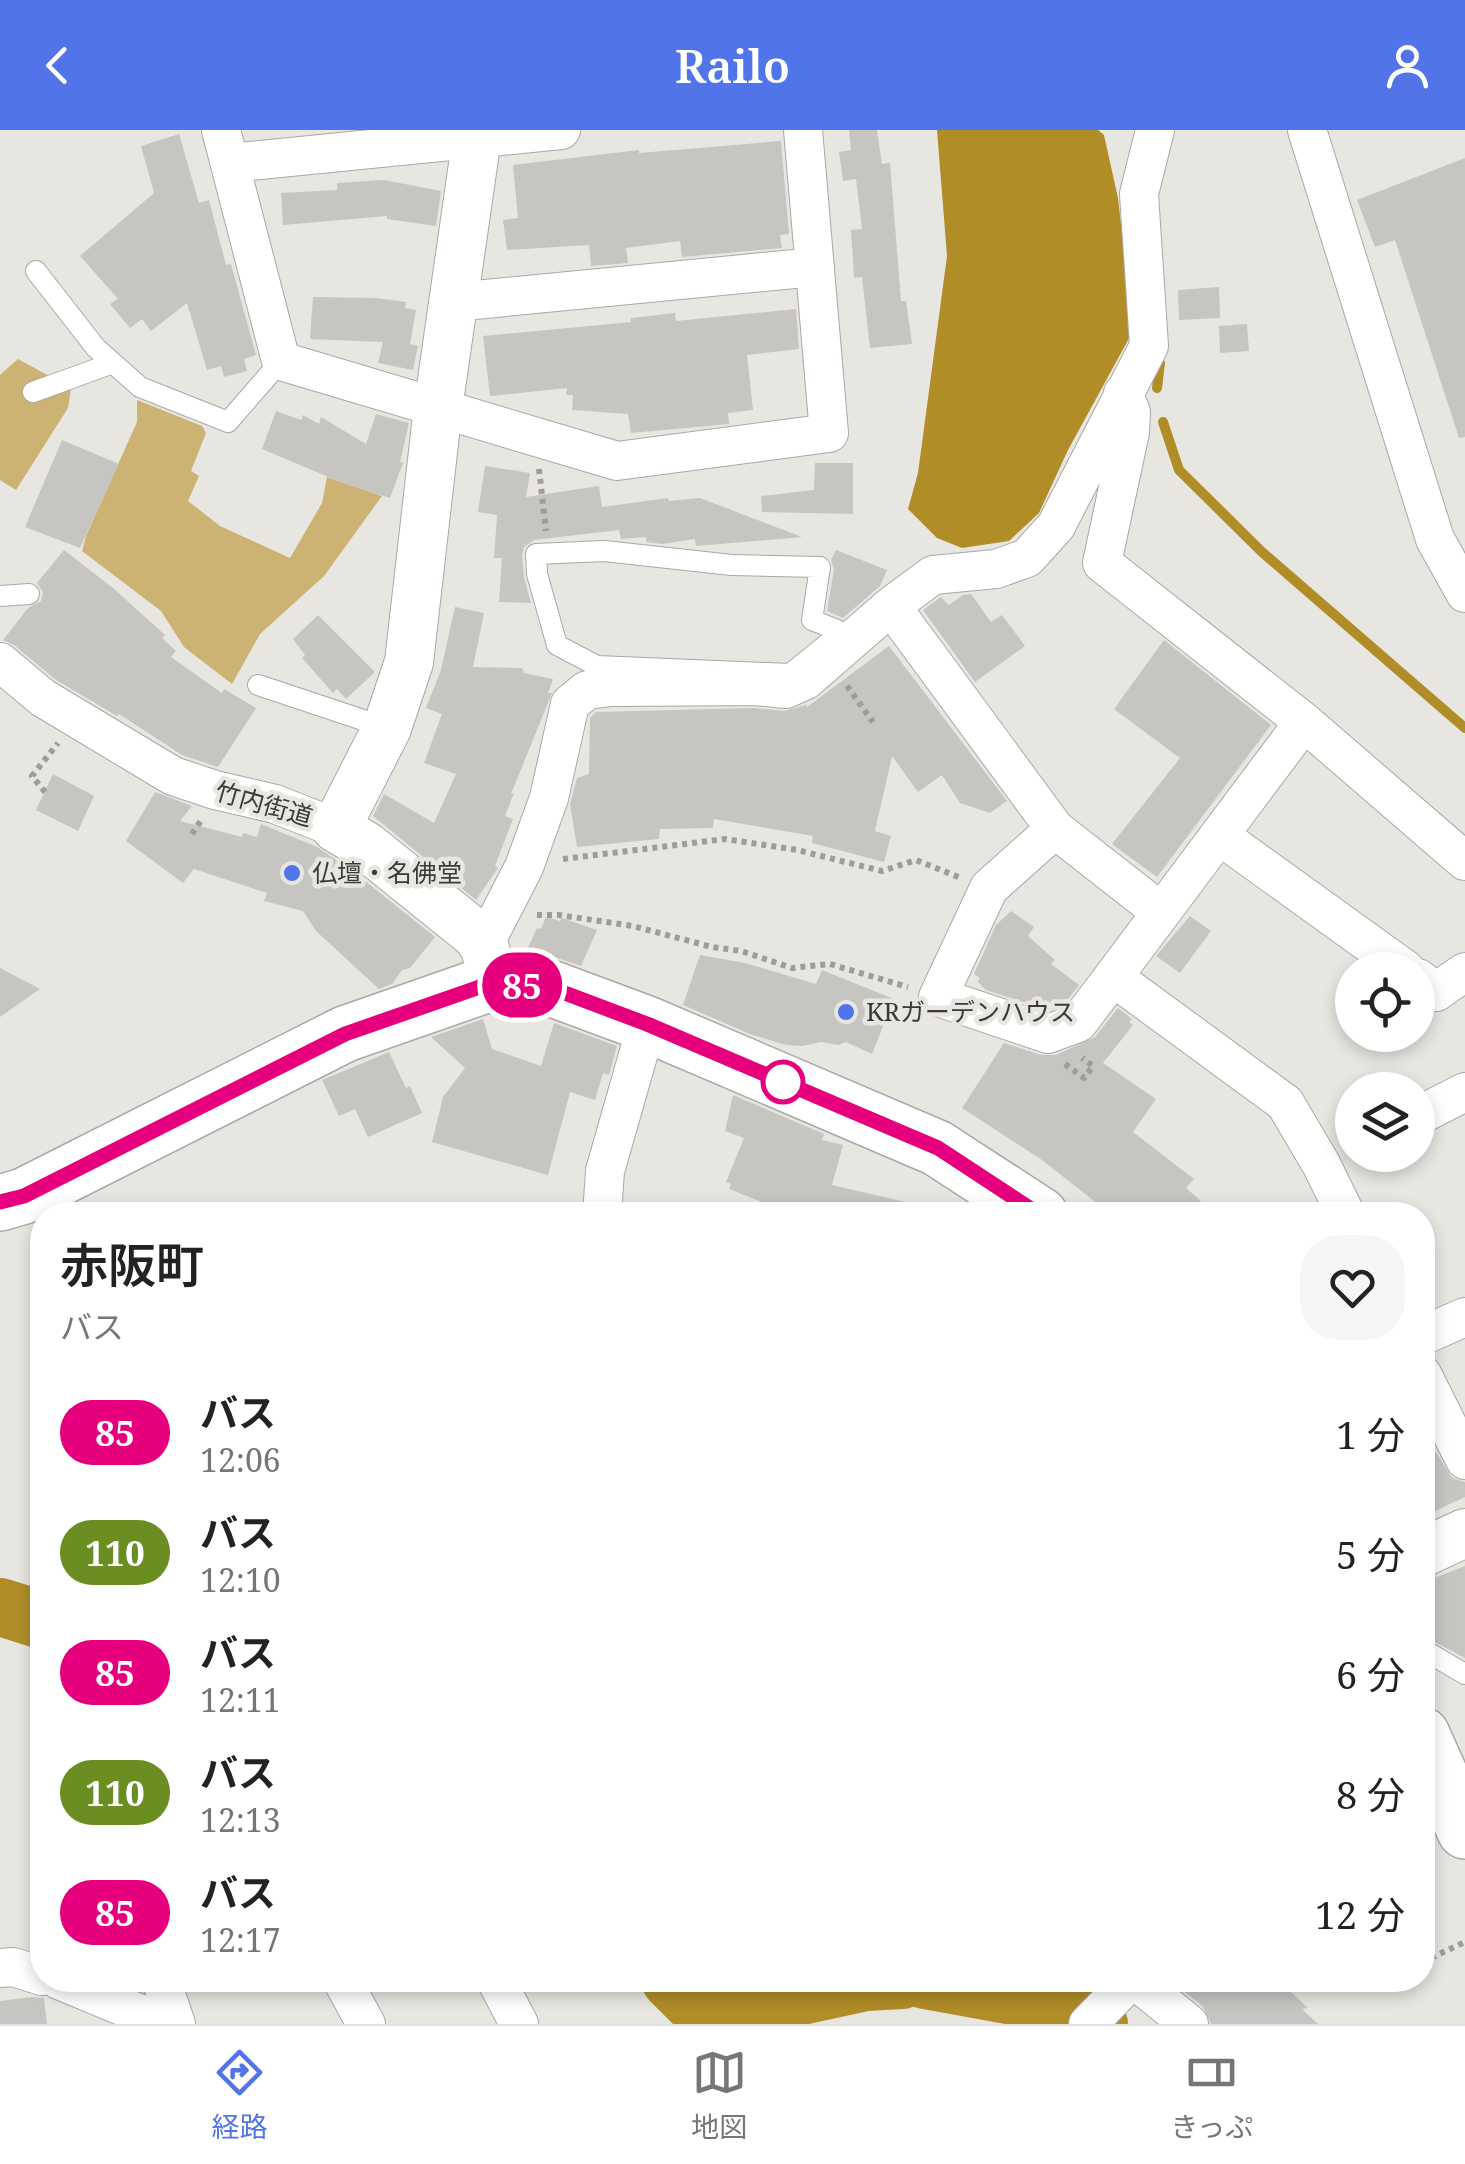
<!DOCTYPE html>
<html lang="ja">
<head>
<meta charset="utf-8">
<style>
	:root { --surface:#fff; --page:#f6f6f6; --text:#222; --muted:#767676; --line:#e0e0e0; --accent:#5274e9 }
	body { margin:0; font-family:"Noto Serif","Noto Sans JP",serif; background:var(--page); color:var(--text); height:100vh; display:flex; flex-direction:column; font-size:38px; white-space:nowrap }
	* { box-sizing:border-box; margin:0 }
	p { font-size:32px; color:var(--muted) }
	.icon { flex:none; width:55px; height:55px; fill:none; stroke:currentColor; stroke-width:2; stroke-linecap:round; stroke-linejoin:round }
	.map { position:relative; flex:1; overflow:hidden }
	.side { position:absolute; left:30px; top:1072px; width:1405px; height:790px; display:flex; flex-direction:column; background:var(--surface); border-radius:40px; box-shadow:0 5px 15px #0003 }
	.side>* { flex:none }
	.badge { padding:0 20px; border-radius:32px; font-size:35px; line-height:65px }
	.controls { position:absolute; left:1335px; top:822px; display:grid; gap:20px }
	.controls a { display:grid; place-items:center; width:100px; height:100px; border-radius:50%; background:var(--surface); box-shadow:0 5px 15px #0003; font-size:50px }
	.map>.badge { position:absolute; translate:-50% -50%; box-shadow:0 0 0 5px #fff }
	.round { display:grid; place-items:center; flex:none; width:105px; height:105px; border-radius:40px; background:var(--page) }
	.summary { display:flex; align-items:center; justify-content:space-between; height:170px; padding:0 30px }
	h1 { font-size:48px; font-weight:600; line-height:75px }
	ul { padding:0; list-style:none }
	li { display:flex; align-items:center; gap:30px; height:120px; padding:0 30px }
	li div { flex:1 }
	li b { display:block; font-size:38px }
	li em { font-style:normal }
	li .badge { min-width:110px; font-weight:700; text-align:center }
	header { display:flex; justify-content:space-between; align-items:center; height:130px; padding:0 30px; background:var(--accent); color:#fff; font-size:45px; font-weight:600 }
	.dock { display:flex; justify-content:space-around; align-items:center; height:140px; border-top:2px solid var(--line); background:var(--surface); font-size:28px; color:var(--muted) }
	.dock a { display:grid; justify-items:center; gap:5px }
	.dock .selected { color:var(--accent) }
	.map>svg:first-child { display:block }
	.green { fill:#ccb273 }
	.water { fill:#b18d28 }
	.lines { fill:none; stroke-linecap:round; stroke-linejoin:round }
	.stream { stroke:#b18d28; stroke-width:10 }
	.river { stroke:#b18d28; stroke-width:58 }
	.building { fill:#c7c5c1 }
	.service-casing { stroke:#aaa8a4; stroke-width:22 }
	.minor-casing { stroke:#aaa8a4; stroke-width:40 }
	.tertiary-casing { stroke:#aaa8a4; stroke-width:50 }
	.trunk-casing { stroke:#aaa8a4; stroke-width:58 }
	.path { stroke:#9e9d99; stroke-width:6; stroke-dasharray:5 5; stroke-linecap:butt }
	.service { stroke:#fff; stroke-width:20 }
	.minor { stroke:#fff; stroke-width:38 }
	.tertiary { stroke:#fff; stroke-width:48 }
	.trunk { stroke:#fff; stroke-width:55 }
	.line-casing { stroke:#fff; stroke-width:22 }
	.line { stroke:#e6007e; stroke-width:15 }
	.poi-dot { fill:#5274e9; stroke:#e8e6e1; stroke-width:4 }
	.stop-dot { fill:#fff; stroke:#e6007e; stroke-width:5 }
	.labels { text-anchor:middle; stroke-width:9; stroke-linejoin:round; paint-order:stroke }
	.street-label { font-size:25px; fill:#3b3a38; stroke:#e8e6e1 }
	.poi-label { font-size:25px; fill:#3b3a38; stroke:#e8e6e1; text-anchor:start }
</style>
</head>
<body>
<header><svg class="icon" aria-label="back" viewBox="0 0 24 24"><path d="M15 5l-7 7 7 7"/></svg>Railo<svg class="icon" aria-label="person" viewBox="0 0 24 24"><circle cx="12" cy="8" r="4"/><path d="M4 21q1-7 8-7t8 7"/></svg></header>
<div class="map">
<svg width="1465" height="1894" viewBox="0 0 1465 1894">
	<rect width="100%" height="100%" fill="#e8e6e1"/>
	<path class="green" d="M18 229 71 258 68 278 16 360 0 350V245Z
		M137 270 202 296 206 303 191 341 199 346 188 371 220 396 290 428 322 373 327 347 382 366 324 446 260 504 232 554 184 517 161 481 82 421 86 406 137 292Z"/>
	<path class="water" d="M937 0H1098L1104 5 1118 68 1133 201 1068 320 1039 383 1009 411 962 418 937 408 908 379 918 343 947 126Z"/>
	<g class="lines">
		<path class="stream" d="M1157 258 1160 233
			M1163 292 1179 340 1262 422 1465 598"/>
		<path class="river" d="M0 1477 42 1490
			M670 1850 693 1873 741 1879 866 1852 902 1850
			M925 1850 1074 1877 1099 1894"/>
	</g>
	<path class="building" d="M849 0H877L882 34 890 33 901 171H906L912 214 870 218 862 147 854 148 851 100 862 99 856 49 843 51 839 22 851 20Z
		M179 4 199 73 209 70 226 135 231 134 256 225 244 229 247 241 224 247 221 236 207 240 187 173 151 201 142 189 130 198 110 174 118 169 80 126 154 63 141 16Z
		M781 11 789 104 780 105 782 118 682 127 680 111 626 118 628 133 591 136 589 115 507 120 503 90 518 88 513 35 639 20V23Z
		M1465 28V307L1459 308 1395 110 1375 117 1357 70Z
		M384 50 441 61 436 96 387 89V86L283 95 281 63 337 60V53Z
		M1219 157 1220 188 1179 190 1178 160Z
		M313 167 376 168 406 172 405 178 416 180 410 214 418 216 413 240 378 233 383 212 310 209Z
		M796 179 799 219 747 225 753 280 728 283 729 294 631 303 628 284 572 280 573 265H566L567 258 490 266 483 206 631 192V188L675 183 676 191Z
		M1247 194 1249 221 1220 223 1219 196Z
		M276 281 301 290 303 285 319 294 321 287 366 314 376 284 409 293 400 332 403 333 390 368 345 354 262 319Z
		M62 310 119 334 80 418 25 397Z
		M815 333H853V384L762 382 761 366 814 360Z
		M485 336 530 343 526 367 599 356 602 377 668 368 669 371 700 368 802 407 696 416 695 409 662 414 646 412V407L621 409 619 400 534 410 524 417 522 425 524 447 531 473 499 472 502 428H494L497 385 478 382Z
		M64 420 113 458 165 505 162 508 176 521 171 527 222 563 224 559 256 578 218 637 182 625 119 584 117 586 56 550 14 515 3 510 28 478 41 471 43 462 37 453Z
		M836 420 887 440 880 456 843 488 827 481 834 439 831 430Z
		M971 464 991 492 1002 485 1025 516 975 552 923 480 941 467 949 475 963 465Z
		M455 477 484 483 473 537 522 538 524 543 553 549 548 563H552L511 664 514 663 505 686 513 689 495 736 498 738 476 770 373 686 384 664 434 693 456 644 424 633 442 584 426 578 441 540Z
		M318 485 375 542 346 569 337 559 333 563 302 528 305 525 293 509Z
		M1164 510 1271 595 1157 747 1112 714 1180 628 1114 579Z
		M889 516 1007 671 990 683 960 673 942 645 918 662 892 626 875 701 891 706 884 732 812 713 813 706 714 689 713 698 660 699 659 709 577 717 570 674 577 648 589 644 590 588 596 582 754 578 784 581 806 575 807 577Z
		M53 644 94 666 78 701 36 680Z
		M155 662 192 676 180 691 242 707 243 703 257 707 261 694 317 717 350 739 435 807 410 838 402 840 392 854 379 859 316 801 303 781 264 771 267 763 194 739 183 753 126 711Z
		M1011 781 1034 797 1028 806 1055 830 1051 834 1079 855 1064 874 1048 880 986 860 978 852 980 848 974 844 996 795Z
		M1190 786 1211 801 1180 843 1156 826Z
		M546 787 560 791 562 788 597 800 581 836 557 828 525 824 537 798 541 799Z
		M700 825 745 833 816 854 822 840 894 869 872 924 846 912 838 915 821 912 802 916 786 915 750 904 683 875Z
		M0 838 40 859 0 887Z
		M1118 878 1132 889 1129 892 1133 895 1103 933 1156 969 1133 1002 1194 1049 1186 1058 1201 1071 1189 1085H1112L1042 1030 962 978 1004 913 1041 925H1056L1095 907Z
		M483 889 492 919 541 936 554 893 617 916 609 945 603 943 595 970 570 962 548 1045 432 1012 443 967 465 938 431 907Z
		M389 922 406 958 410 956 422 983 368 1007 355 979 339 986 322 950Z
		M733 965 824 1004 822 1010 843 1015 832 1055 918 1075 916 1085H794L729 1059 731 1054 726 1052 744 1008 725 1001Z
		M1434 1319 1452 1348 1465 1352V1367L1422 1387V1324Z
		M1465 1436V1528L1422 1505V1453Z
		M1171 1850H1278L1308 1878 1302 1879 1318 1894H1211L1203 1877Z
		M32 1867 44 1868 47 1894H0V1871Z"/>
	<g class="lines">
		<defs>
			<path id="service" d="M36 141 96 218 140 257 228 292 281 231
				M33 262 113 233
				M604 421 732 435 820 437 812 490 842 502 790 544 597 536 557 515 537 444 536 424Z
				M0 466 29 464
				M258 555 387 598
				M1422 1519 1465 1544"/>
			<path id="minor" d="M221 0 281 231 617 331 829 303 803 0
				M1307 0 1435 409 1465 463
				M230 33 561 0
				M454 172 815 137
				M1123 263 1131 282 1130 302 1102 433 1304 592
				M891 476 933 445 996 439 1027 428 1056 396 1149 216 1139 64 1155 0
				M0 532 43 568 173 646 215 660 275 674 336 698
				M1055 699 989 758 938 867 1048 904 1078 893 1113 847
				M1220 706 1406 840
				M484 815 524 737 549 668 570 574 587 560 611 557 755 556 786 559 806 550 891 476 1055 699 1161 782
				M1418 848 1436 862 1465 842
				M1418 986 1465 962
				M602 1085 605 1041 647 894
				M1346 1085 1321 1034 1285 973 1113 847 1304 592 1465 731
				M1422 1206 1465 1187
				M1422 1244 1465 1330
				M0 1838 13 1837 42 1846
				M59 1850 165 1894
				M161 1850 176 1894
				M342 1850 366 1894
				M496 1850 519 1894
				M1135 1850 1189 1894
				M1088 1894 1131 1850"/>
			<path id="tertiary" d="M478 0 438 278 409 532 387 598 336 698 366 716 474 803 484 815 494 852
				M1422 1423 1465 1403"/>
			<path id="trunk" d="M0 1073 24 1066 345 904 494 852 553 859 647 894 937 1018 1040 1085
				M1422 1605 1465 1701"/>
		</defs>
		<use href="#service" class="service-casing"/>
		<use href="#minor" class="minor-casing"/>
		<use href="#tertiary" class="tertiary-casing"/>
		<use href="#trunk" class="trunk-casing"/>
		<path class="path" d="M539 339 546 401
			M847 556 873 592
			M45 662 32 646 58 613
			M192 704 202 689
			M563 729 725 709 797 720 882 741 916 730 961 748
			M537 785H559L633 796 712 817 741 821 792 838 830 834 908 857
			M1065 934 1084 948 1093 936 1082 928
			M1422 1832 1465 1812"/>
		<use href="#service" class="service"/>
		<use href="#minor" class="minor"/>
		<use href="#tertiary" class="tertiary"/>
		<use href="#trunk" class="trunk"/>
	</g>
	<g class="lines">
		<defs>
			<path id="line" d="M0 1072 24 1066 345 904 494 852 554 859 647 894 938 1018 1040 1085"/>
		</defs>
		<use href="#line" class="line-casing"/>
		<use href="#line" class="line"/>
	</g>
	<g class="poi-dot">
		<circle cx="292" cy="743" r="10"/>
		<circle cx="846" cy="882" r="10"/>
	</g>
	<circle class="stop-dot" cx="783" cy="952" r="20"/>
	<g class="labels">
		<g class="street-label">
			<text transform="translate(264 674) rotate(16)" y="9">竹内街道</text>
		</g>
		<g class="poi-label">
			<text x="312" y="752">仏壇・名佛堂</text>
			<text x="866" y="891">KRガーデンハウス</text>
		</g>
	</g>
</svg>
<div class="controls">
<a><svg class="icon" aria-label="locate" viewBox="0 0 24 24"><circle cx="12" cy="12" r="6"/><path d="M12 2v4M12 18v4M2 12h4M18 12h4"/></svg></a>
<a><svg class="icon" aria-label="layers" viewBox="0 0 24 24"><path d="M12 4l9 5-9 5-9-5zM3 14l9 5 9-5"/></svg></a>
</div>
<b class="badge" style="left:522px;top:855px;background:#e6007e;color:#fff">85</b>
<section class="side">
<div class="summary"><div><h1>赤阪町</h1><p>バス</p></div><a class="round"><svg class="icon" aria-label="heart" viewBox="0 0 24 24"><path d="M12 20l-8-8c-3-5 5-10 8-4 3-6 11-1 8 4z"/></svg></a></div>
<ul>
<li><span class="badge" style="background:#e6007e;color:#fff">85</span><div><b>バス</b><p>12:06</p></div><em>1 分</em></li>
<li><span class="badge" style="background:#6b8e23;color:#fff">110</span><div><b>バス</b><p>12:10</p></div><em>5 分</em></li>
<li><span class="badge" style="background:#e6007e;color:#fff">85</span><div><b>バス</b><p>12:11</p></div><em>6 分</em></li>
<li><span class="badge" style="background:#6b8e23;color:#fff">110</span><div><b>バス</b><p>12:13</p></div><em>8 分</em></li>
<li><span class="badge" style="background:#e6007e;color:#fff">85</span><div><b>バス</b><p>12:17</p></div><em>12 分</em></li>
</ul>
</section>
</div>
<nav class="dock">
<a class="selected"><svg class="icon" aria-label="directions" viewBox="0 0 24 24"><path d="M12 3l9 9-9 9-9-9zM9 14v-3h6M13 9l2 2-2 2"/></svg>経路</a>
<a><svg class="icon" aria-label="map" viewBox="0 0 24 24"><path d="M3 6l6-2 6 2 6-2v14l-6 2-6-2-6 2zM9 4v14M15 6v14"/></svg>地図</a>
<a><svg class="icon" aria-label="tickets" viewBox="0 0 24 24"><path d="M3 7h18v10H3zM15 7v10"/></svg>きっぷ</a>
</nav>
</body>
</html>
